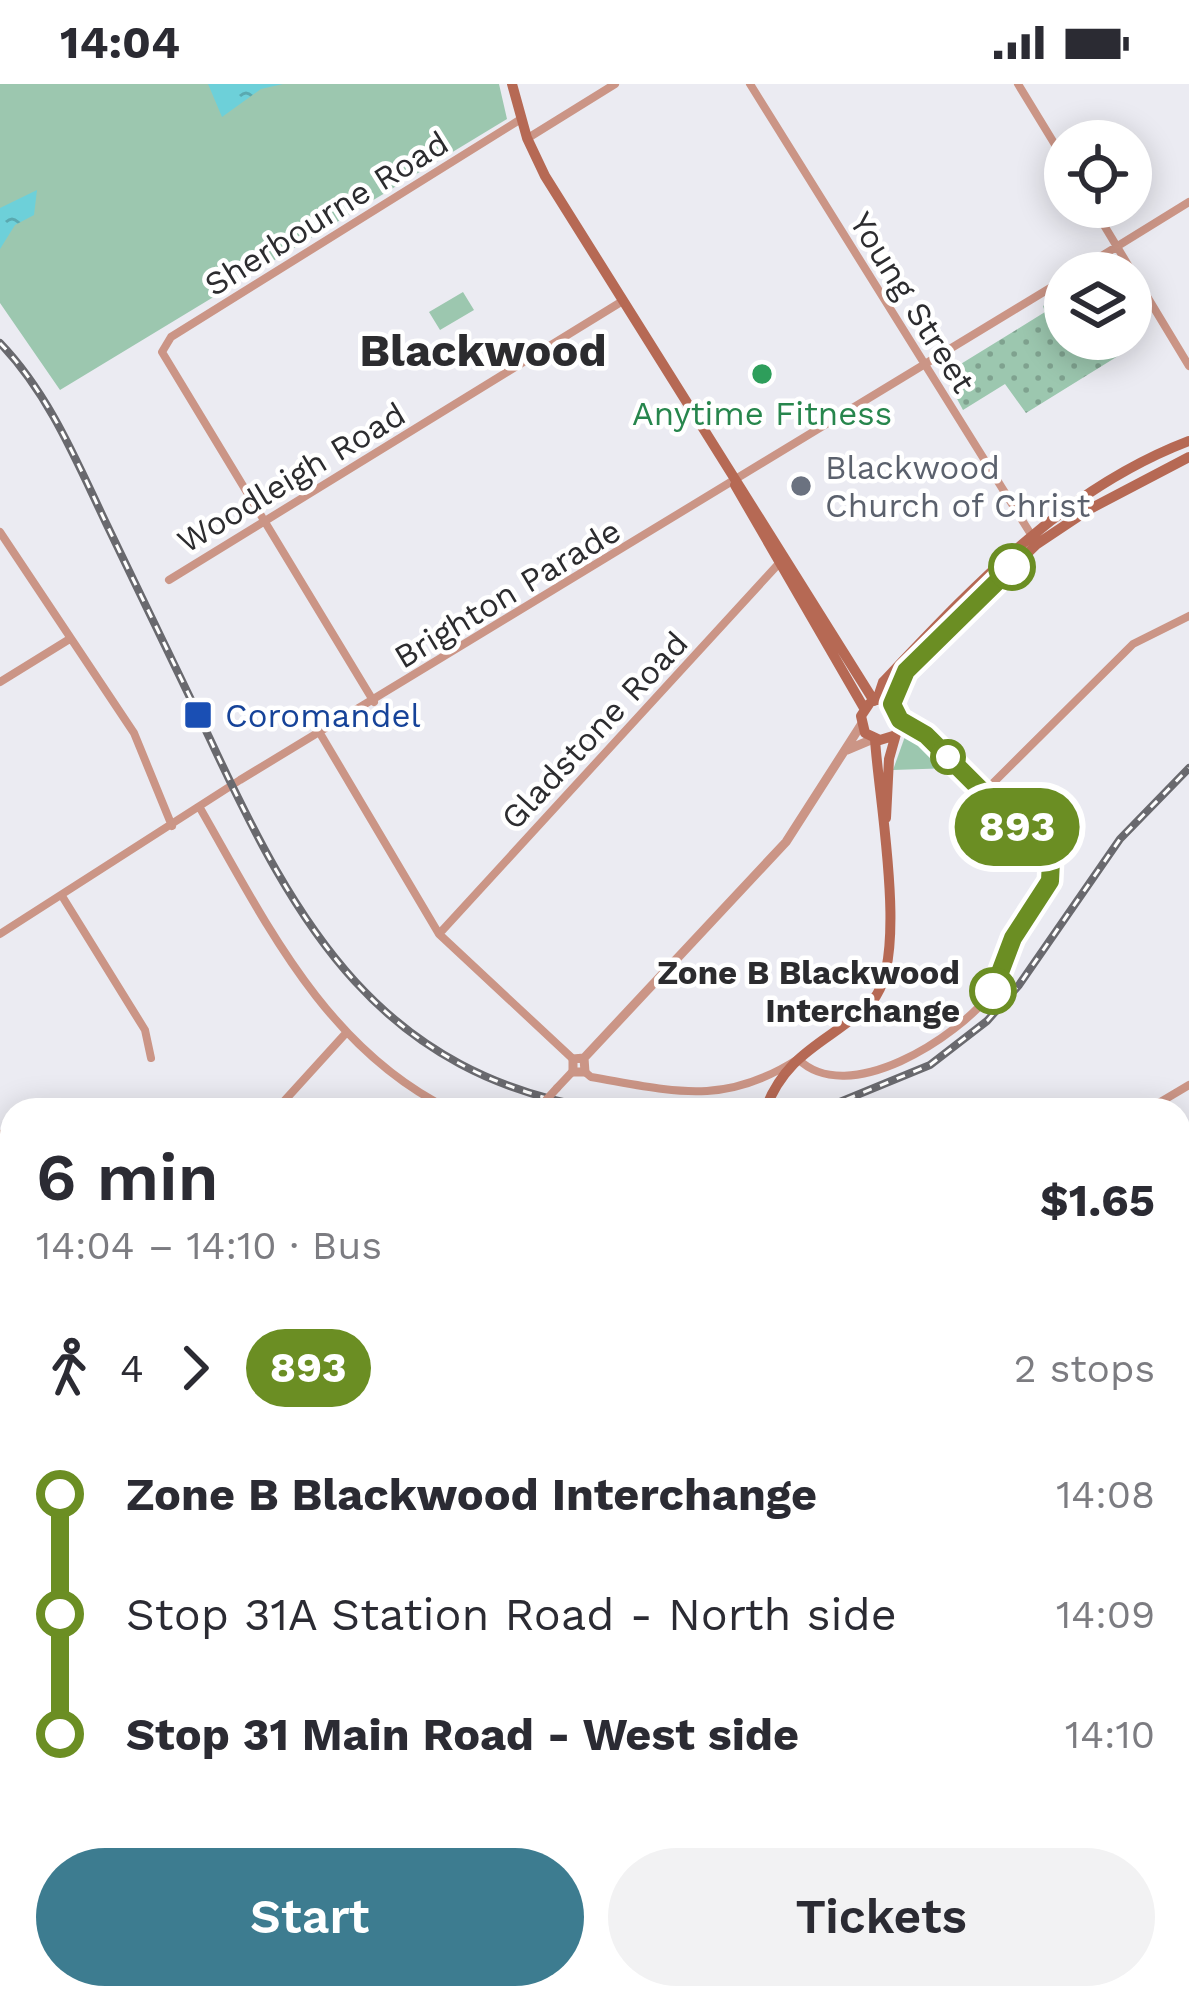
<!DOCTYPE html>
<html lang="en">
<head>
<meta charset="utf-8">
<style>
	:root { --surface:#fff; --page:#f2f2f3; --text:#2b2b33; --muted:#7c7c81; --accent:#3d7c90 }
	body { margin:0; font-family:"Work Sans",sans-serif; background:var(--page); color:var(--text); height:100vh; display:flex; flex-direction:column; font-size:45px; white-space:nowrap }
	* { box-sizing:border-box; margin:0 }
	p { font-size:39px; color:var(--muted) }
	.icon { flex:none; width:66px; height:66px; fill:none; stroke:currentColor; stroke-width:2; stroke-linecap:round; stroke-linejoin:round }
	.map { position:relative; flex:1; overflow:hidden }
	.drawer { position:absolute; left:0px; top:1014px; width:1191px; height:912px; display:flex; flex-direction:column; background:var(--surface); border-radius:36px 36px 0 0; box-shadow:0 6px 30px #0003 }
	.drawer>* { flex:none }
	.badge { padding:0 24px; border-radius:39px; font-size:42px; line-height:78px }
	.buttons { position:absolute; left:1044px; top:36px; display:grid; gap:24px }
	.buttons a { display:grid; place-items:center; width:108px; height:108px; border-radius:50%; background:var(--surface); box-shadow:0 6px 30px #0003; font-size:60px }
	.map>.badge { position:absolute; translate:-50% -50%; box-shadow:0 0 0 6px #fff }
	.legs { display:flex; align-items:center; gap:18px; height:132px; padding:0 36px; font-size:39px }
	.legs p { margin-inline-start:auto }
	.head { display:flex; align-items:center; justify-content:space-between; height:204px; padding:0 36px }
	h1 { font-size:66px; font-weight:600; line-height:90px }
	.action { display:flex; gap:24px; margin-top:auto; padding:24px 36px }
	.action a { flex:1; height:138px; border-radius:72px; background:var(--accent); color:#fff; font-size:48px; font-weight:600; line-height:138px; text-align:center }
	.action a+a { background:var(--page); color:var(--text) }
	ul { padding:0 36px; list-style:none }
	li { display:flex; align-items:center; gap:42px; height:120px; font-size:45px }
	li i { display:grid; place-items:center; width:18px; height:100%; margin:0 15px; background:currentColor }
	li i::after { content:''; width:30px; height:30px; margin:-15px; border:9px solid; border-radius:50%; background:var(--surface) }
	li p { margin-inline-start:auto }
	li:first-child i { background:linear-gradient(#0000 50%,currentColor 0) }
	li:last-child i { background:linear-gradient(currentColor 50%,#0000 0) }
	.status { display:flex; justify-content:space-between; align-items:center; height:84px; padding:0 60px; background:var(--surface); direction:ltr }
	.status svg { height:33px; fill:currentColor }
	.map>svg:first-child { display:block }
	.grass { fill:url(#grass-tufts) }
	.park { fill:url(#park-dots) }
	.garden { fill:#9cc7af }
	.water { fill:url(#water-ripples) }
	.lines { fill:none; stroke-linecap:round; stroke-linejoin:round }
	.stream { stroke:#6dd0d9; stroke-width:3 }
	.minor { stroke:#cb9586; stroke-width:8 }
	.tertiary { stroke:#cb9586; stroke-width:9 }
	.secondary { stroke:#b66954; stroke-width:10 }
	.rail-casing { stroke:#69696e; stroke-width:8 }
	.rail { stroke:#fff; stroke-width:3; stroke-dasharray:9; stroke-linecap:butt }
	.minor-bridge { stroke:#cb9586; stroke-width:8 }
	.line-1-casing { stroke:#fff; stroke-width:27 }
	.line-1 { stroke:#6b8e23; stroke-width:18 }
	.leisure-dot { fill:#2e9e5b; stroke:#fff; stroke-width:4.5 }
	.worship-dot { fill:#6b7280; stroke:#fff; stroke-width:4.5 }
	.stop-1-dot { fill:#fff; stroke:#6b8e23; stroke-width:6 }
	.transit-dot { fill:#1a4fb4; stroke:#fff; stroke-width:4.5 }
	.labels { text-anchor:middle; stroke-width:9; stroke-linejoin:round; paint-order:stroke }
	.street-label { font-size:33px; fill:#2c2c2f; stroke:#fff }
	.leisure-label { font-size:33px; fill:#27864d; stroke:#fff }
	.worship-label { font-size:33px; fill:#5b616d; stroke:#fff; text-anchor:start }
	.transit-label { font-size:33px; fill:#164399; stroke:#fff; text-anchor:start }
	.stop-label { font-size:33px; font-weight:bold; fill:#2c2c2f; stroke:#fff; text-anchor:end }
	.district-label { font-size:45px; font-weight:bold; fill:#2c2c2f; stroke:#fff }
</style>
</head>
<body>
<div class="status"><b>14:04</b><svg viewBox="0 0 49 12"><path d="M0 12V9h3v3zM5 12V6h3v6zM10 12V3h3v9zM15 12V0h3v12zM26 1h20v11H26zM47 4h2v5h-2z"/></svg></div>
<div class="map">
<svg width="1189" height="1926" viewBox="0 0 1189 1926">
	<defs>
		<pattern id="grass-tufts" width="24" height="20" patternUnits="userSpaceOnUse" patternTransform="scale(3)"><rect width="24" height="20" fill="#9cc7af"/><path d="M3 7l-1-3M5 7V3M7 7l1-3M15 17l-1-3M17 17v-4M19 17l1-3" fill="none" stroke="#7fa28f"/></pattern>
		<pattern id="park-dots" width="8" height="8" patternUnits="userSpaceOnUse" patternTransform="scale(3)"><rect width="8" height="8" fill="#9cc7af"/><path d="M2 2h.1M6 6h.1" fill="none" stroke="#7fa28f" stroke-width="1.8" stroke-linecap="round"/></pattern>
		<pattern id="water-ripples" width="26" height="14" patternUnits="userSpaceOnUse" patternTransform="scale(3)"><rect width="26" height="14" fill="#6dd0d9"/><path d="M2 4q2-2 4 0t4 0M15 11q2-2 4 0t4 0" fill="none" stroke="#5aa9b0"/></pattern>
	</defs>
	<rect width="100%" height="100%" fill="#ebebf2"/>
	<path class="grass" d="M908 644 952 684 893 686Z"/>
	<path class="park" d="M1065 207V255H1107L1118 272 1026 329 1005 300 963 326 941 285 947 282 951 286 1045 228 1043 222Z"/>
	<path class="garden" d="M0 0H499L507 35 60 306 0 219Z
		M463 208 474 226 440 246 429 228Z
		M1179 1304 1189 1306V1451L1179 1457Z"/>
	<path class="water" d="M208 0H283L261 5 222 33Z
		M37 106 34 131 15 141 0 165V124Z"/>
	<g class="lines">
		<path class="stream" d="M1179 1502 1189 1499
			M666 1926 679 1914"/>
		<path class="minor" d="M750 0 1032 452
			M1018 0 1065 77
			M528 54 615 0
			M1093 123 1189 282
			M1074 189 1189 118
			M0 448 134 649 172 742
			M169 496 621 218
			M0 598 68 556
			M374 618 162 268 171 253 521 35
			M321 651 439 850 573 975
			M983 709 1133 560 1189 532
			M200 724C266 839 326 965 451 1026
			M62 812 145 946 151 974
			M0 850 240 696 1065 195
			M439 850 783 475
			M585 988 591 993C673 1007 723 1023 798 975 848 1024 957 954 991 909 1005 890 1006 869 1016 849 1028 828 1058 801 1051 776L922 647 900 636
			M557 1004 573 987
			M276 1026 346 949
			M1147 1026 1189 1001
			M0 1050 12 1069
			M0 1081 12 1074
			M1179 1231 1189 1225
			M0 1308 12 1297
			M0 1578 12 1568
			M1179 1628 1189 1620
			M0 1663 12 1651
			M1179 1779 1189 1788
			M0 1908 12 1889
			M173 1914 205 1926
			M401 1914 405 1926
			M778 1914 788 1926
			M1012 1914 1020 1926
			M838 1926 858 1914"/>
		<path class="tertiary" d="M847 666 873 655
			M584 974 585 988H573V975L584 974 786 758 861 641
			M1179 1283 1189 1287"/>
		<path class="secondary" d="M512 0 527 54 545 92 874 617
			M735 401 864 624
			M877 616 883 598C973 503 1063 405 1189 357
			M869 620 861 632 865 649 880 656 893 652
			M892 620 906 587 1037 460 1088 426 1189 373
			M886 734 889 675 900 636 887 617
			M765 1026C788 964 834 957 872 917 910 877 878 711 875 655
			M483 1926 492 1914"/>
		<defs>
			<path id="rail" d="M0 259C49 310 76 376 106 439 140 510 175 581 209 653 297 842 379 992 605 1026
				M830 1022 930 981 987 937 1019 901 1120 755 1189 684"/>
		</defs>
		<use href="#rail" class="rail-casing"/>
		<use href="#rail" class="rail"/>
		<path class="minor-bridge" d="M537 1026 557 1004"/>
	</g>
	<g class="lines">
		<defs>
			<path id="line-1" d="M993 907 1013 854 1050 797 1051 776 926 651 900 636 892 620 906 587 1012 483"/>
		</defs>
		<use href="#line-1" class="line-1-casing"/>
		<use href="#line-1" class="line-1"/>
	</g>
	<circle class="leisure-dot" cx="762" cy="290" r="12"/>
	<circle class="worship-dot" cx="801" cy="402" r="12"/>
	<g class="stop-1-dot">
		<circle cx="1012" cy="483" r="21"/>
		<circle cx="948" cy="673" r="15"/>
		<circle cx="993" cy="907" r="21"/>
	</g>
	<rect class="transit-dot" x="183" y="616" width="30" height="30" rx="6"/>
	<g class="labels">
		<g class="street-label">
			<text transform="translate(326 129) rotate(-32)" y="12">Sherbourne Road</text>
			<text transform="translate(913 218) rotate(58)" y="12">Young Street</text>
			<text transform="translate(291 393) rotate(-31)" y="12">Woodleigh Road</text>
			<text transform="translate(507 509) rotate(-31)" y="12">Brighton Parade</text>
			<text transform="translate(594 646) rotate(-47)" y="12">Gladstone Road</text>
		</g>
		<g class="leisure-label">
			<text x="762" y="341">Anytime Fitness</text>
		</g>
		<g class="worship-label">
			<text x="825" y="395">Blackwood<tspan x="825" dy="38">Church of Christ</tspan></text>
		</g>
		<g class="transit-label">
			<text x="225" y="643">Coromandel</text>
		</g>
		<g class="stop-label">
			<text x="960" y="900">Zone B Blackwood<tspan x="960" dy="38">Interchange</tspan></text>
		</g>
		<g class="district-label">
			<text x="483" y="282">Blackwood</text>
		</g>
	</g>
</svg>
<div class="buttons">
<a><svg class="icon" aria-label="locate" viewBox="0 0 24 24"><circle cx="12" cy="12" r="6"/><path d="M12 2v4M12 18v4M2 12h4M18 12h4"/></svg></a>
<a><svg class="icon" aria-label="layers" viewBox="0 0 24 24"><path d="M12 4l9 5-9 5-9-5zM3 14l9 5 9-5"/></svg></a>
</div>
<b class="badge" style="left:1017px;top:743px;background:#6b8e23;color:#fff">893</b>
<section class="drawer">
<div class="head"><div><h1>6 min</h1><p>14:04 – 14:10 · Bus</p></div><b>$1.65</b></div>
<div class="legs"><svg class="icon" aria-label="walk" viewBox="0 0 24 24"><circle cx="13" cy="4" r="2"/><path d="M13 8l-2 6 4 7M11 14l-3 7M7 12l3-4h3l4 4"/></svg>4<svg class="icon" aria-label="forward" viewBox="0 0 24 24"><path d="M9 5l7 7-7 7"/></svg><b class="badge" style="background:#6b8e23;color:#fff">893</b><p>2 stops</p></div>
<ul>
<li><i style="color:#6b8e23"></i><b>Zone B Blackwood Interchange</b><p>14:08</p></li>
<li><i style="color:#6b8e23"></i><span>Stop 31A Station Road - North side</span><p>14:09</p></li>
<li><i style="color:#6b8e23"></i><b>Stop 31 Main Road - West side</b><p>14:10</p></li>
</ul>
<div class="action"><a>Start</a><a>Tickets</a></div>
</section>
</div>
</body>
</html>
